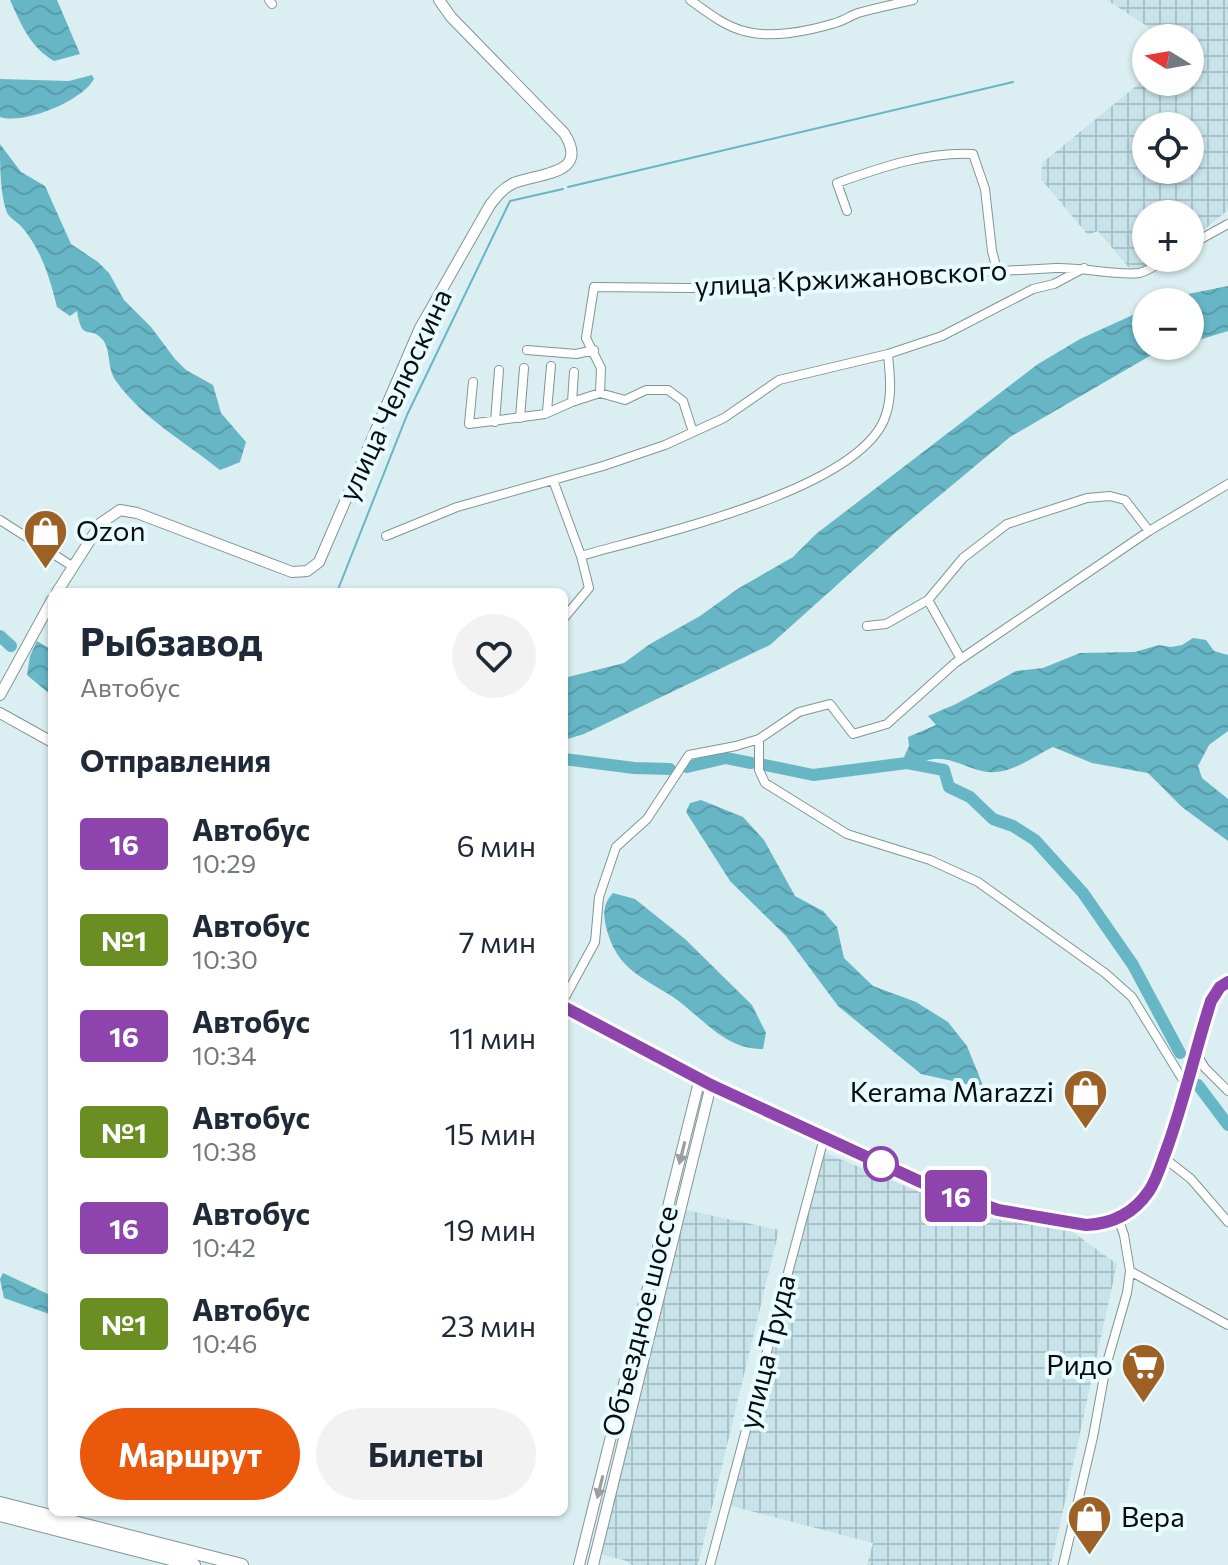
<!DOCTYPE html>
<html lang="ru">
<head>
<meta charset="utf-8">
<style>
	:root { --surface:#fff; --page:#f2f2f3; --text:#1f2937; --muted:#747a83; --accent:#ea580c }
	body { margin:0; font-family:Commissioner,sans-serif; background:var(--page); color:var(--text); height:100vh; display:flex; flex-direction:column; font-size:30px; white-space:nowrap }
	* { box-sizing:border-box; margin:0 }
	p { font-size:26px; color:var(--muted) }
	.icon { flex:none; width:44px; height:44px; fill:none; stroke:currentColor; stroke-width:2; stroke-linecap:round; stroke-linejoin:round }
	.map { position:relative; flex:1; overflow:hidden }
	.side { position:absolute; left:48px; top:588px; width:520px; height:928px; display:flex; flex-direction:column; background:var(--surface); border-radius:12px; box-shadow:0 2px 6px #0004 }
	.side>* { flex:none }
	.badge { padding:0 16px; border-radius:6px; font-size:28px; line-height:52px }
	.needle { width:52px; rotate:281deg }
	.buttons { position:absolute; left:1132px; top:24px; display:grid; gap:16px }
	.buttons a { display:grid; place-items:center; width:72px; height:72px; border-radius:50%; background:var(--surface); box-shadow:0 2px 6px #0004; font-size:40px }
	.map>.badge { position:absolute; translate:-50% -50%; box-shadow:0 0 0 4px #fff }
	h2 { padding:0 32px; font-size:30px; line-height:72px }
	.round { display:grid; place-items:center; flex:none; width:84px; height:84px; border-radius:42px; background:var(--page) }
	.overview { display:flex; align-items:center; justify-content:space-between; height:136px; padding:0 32px }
	h1 { font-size:38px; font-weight:700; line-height:60px }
	.primary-button { display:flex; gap:16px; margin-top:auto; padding:16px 32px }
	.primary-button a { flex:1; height:92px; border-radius:48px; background:var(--accent); color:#fff; font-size:32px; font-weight:700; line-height:92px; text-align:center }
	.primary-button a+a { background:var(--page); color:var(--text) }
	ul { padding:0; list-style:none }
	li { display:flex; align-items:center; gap:24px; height:96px; padding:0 32px }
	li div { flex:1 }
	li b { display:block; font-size:30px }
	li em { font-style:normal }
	li .badge { min-width:88px; font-weight:700; text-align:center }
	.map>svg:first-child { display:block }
	.industrial { fill:url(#industrial-grid); fill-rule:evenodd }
	.water { fill:url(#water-waves) }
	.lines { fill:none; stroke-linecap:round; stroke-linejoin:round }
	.stream { stroke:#67b6c5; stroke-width:2 }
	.river { stroke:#67b6c5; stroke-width:12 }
	.minor-casing { stroke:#839497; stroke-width:10 }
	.tertiary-casing { stroke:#839497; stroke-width:12 }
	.primary-casing { stroke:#839497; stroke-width:14 }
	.minor { stroke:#fff; stroke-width:8 }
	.tertiary { stroke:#fff; stroke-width:10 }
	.primary { stroke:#fff; stroke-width:12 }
	.oneway { fill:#9c9f9f }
	.line-casing { stroke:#fff; stroke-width:18 }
	.line { stroke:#8e44ad; stroke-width:12 }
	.stop-dot { fill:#fff; stroke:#8e44ad; stroke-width:4 }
	.labels { text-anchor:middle; stroke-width:8; stroke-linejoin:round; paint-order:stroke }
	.street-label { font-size:28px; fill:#080e10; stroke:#e8fbff }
	.poi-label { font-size:28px; fill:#080e10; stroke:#e8fbff; text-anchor:start }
</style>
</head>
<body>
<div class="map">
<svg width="1228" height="1565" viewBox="0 0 1228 1565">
	<defs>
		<pattern id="industrial-grid" width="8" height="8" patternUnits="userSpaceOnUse" patternTransform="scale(2)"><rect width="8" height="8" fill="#c7e3e9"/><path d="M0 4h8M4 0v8" fill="none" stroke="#a9c2c7"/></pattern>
		<pattern id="water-waves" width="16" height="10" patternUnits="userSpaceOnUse" patternTransform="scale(2)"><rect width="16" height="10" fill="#67b6c5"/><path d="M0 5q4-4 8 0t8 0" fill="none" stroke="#589ba8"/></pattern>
	</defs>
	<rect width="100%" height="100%" fill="#dbeef1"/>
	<path class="industrial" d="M1107 0H1228V210L1190 241V214H1146V258H1159L1145 267 1130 269 1098 231 1088 235 1041 179 1042 163 1146 78V82H1190V38H1165ZM1146 126H1190V170H1146Z
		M825 1153 965 1211 1001 1220 1070 1230 1117 1264 1051 1565H867L873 1543 728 1505Z
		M686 1210 779 1230 698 1565H632L624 1560 599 1554Z"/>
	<path class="water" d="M10 0H57L80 54 54 61C30 47 21 24 10 0Z
		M92 75 94 79C82 101 24 125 0 117V79L69 81Z
		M0 144 21 172 45 186 71 244 98 262 109 273 124 300 151 327 175 359 186 370 213 385 221 413 246 442 240 462 220 470C184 441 143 419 116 381 107 369 111 350 103 340 90 324 82 344 77 311L70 316 57 307C50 278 41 249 21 226 17 222 10 218 7 213 0 194 0 165 0 144Z
		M1228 286V331L1192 342H1190V302H1162L1183 295Z
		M1146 309V346H1167L1010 437 897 531 770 645 584 734 564 740V678L624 663 650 644 700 616 739 588 793 557 816 534 1038 364 1080 339Z
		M1193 638 1206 640 1214 651 1228 655V731L1209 745 1198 766 1202 778 1228 799V841L1182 807 1148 773 1092 763 1053 747C1036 755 1015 771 996 772 974 774 956 757 934 759 926 759 919 765 911 768L901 764 909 746 908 737 936 725 928 716 956 704 1016 671 1043 668 1080 653 1135 652 1159 645 1171 647 1182 645Z
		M37 641 52 650V696L27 675 30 656Z
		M701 800 743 817 764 840 795 896 823 911 837 927 844 958 873 986 916 1002 948 1022 967 1046 984 1088 921 1074 838 1006 786 936 730 881 686 812 690 803Z
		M613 893 635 899 685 939 752 1005 766 1033 763 1049C725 1050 701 1016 673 997 639 975 617 969 606 927 603 913 603 904 613 893Z
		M3 1273 52 1296V1315L4 1298 0 1279Z"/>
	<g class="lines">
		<path class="stream" d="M568 187 1013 82
			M337 592 407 415 510 201 563 189"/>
		<path class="river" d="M0 636 11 646
			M564 759 634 768 670 769
			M765 765 813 775 907 763 944 770 949 787 970 797 993 819 1013 826 1035 840 1083 893 1133 965 1180 1053
			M687 767 726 758 751 763
			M1198 1085 1228 1125"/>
		<defs>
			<path id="minor" d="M269 0 272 4
				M690 0C707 12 724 26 744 31 770 39 809 31 835 23 843 21 850 16 858 13 876 8 895 4 913 0
				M847 211 837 183C882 167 925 152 973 154L985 189 992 251 997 270
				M1190 245 1228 224
				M527 350 576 354 594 350
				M473 382 469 424 545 414 572 402 600 393
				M572 402 574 372
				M547 411 551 366
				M520 418 524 368
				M495 422 499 370
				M693 432 683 401 668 390H646L625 400 600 393 601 368 586 338 594 287 691 288 1056 268C1080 267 1119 276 1139 273 1149 271 1159 263 1167 258
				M553 480 581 556C653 535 853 492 884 420 893 398 890 377 888 354
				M0 520 72 566
				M386 536 457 507 603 466 665 445 724 418 779 380 888 354 942 336 1033 289 1054 284 1084 268
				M928 600 961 659
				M564 618 589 588 581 556
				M867 626 886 624 928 600 963 558 1007 524 1087 498 1110 496 1125 500 1149 531
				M759 739V770L765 783 847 834 930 860 978 882 1105 973 1132 997 1186 1085
				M564 999 595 942 599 897 616 847 647 819 689 755 736 746 759 739 799 712 830 704 853 734 887 724 955 663 1149 531 1228 484
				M1195 1052 1205 1068 1228 1091
				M711 1085C818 1133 927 1199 1044 1219 1061 1222 1080 1227 1098 1225 1118 1222 1136 1208 1148 1192 1157 1179 1161 1163 1167 1147 1184 1100 1196 1050 1211 1001L1220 987 1228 982
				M1163 1157 1191 1179 1228 1222
				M1130 1271 1228 1325
				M710 1565 824 1138
				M1063 1565 1093 1437 1106 1366 1127 1293 1130 1271 1124 1235 1118 1218"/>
			<path id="tertiary" d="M57 592 101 523 120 510 137 513 292 572 307 571 319 562 420 328 490 205C497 196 503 188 514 183 539 173 591 175 564 133L451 17 439 0
				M0 695 52 600
				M0 713 52 742
				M564 1007 711 1085 593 1565
				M579 1565 700 1078"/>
			<path id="primary" d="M0 1503 242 1565
				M0 1515 194 1565"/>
		</defs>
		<use href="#minor" class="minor-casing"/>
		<use href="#tertiary" class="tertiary-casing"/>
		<use href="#primary" class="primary-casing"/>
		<use href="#minor" class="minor"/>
		<use href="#tertiary" class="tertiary"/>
		<use href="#primary" class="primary"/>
	</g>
	<defs><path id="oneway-solid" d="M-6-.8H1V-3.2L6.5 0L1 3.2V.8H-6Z" transform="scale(2)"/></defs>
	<g class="oneway">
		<use href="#oneway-solid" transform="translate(682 1153) rotate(104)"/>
		<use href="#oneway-solid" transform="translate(600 1487) rotate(104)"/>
	</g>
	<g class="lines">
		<defs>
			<path id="line" d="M564 1007 711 1085 923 1183 998 1210 1086 1225C1112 1224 1134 1213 1149 1191 1157 1179 1161 1164 1166 1151 1184 1102 1195 1051 1211 1001L1220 987 1228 982"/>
		</defs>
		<use href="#line" class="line-casing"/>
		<use href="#line" class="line"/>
	</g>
	<defs>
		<symbol id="shop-pin" viewBox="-11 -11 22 30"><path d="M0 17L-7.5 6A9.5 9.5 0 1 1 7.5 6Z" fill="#9e6125" stroke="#e8fbff"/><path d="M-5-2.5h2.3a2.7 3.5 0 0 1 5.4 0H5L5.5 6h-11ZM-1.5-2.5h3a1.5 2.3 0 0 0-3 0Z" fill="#fff"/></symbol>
		<symbol id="supermarket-pin" viewBox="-11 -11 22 30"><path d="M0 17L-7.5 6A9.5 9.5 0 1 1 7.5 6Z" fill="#9e6125" stroke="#e8fbff"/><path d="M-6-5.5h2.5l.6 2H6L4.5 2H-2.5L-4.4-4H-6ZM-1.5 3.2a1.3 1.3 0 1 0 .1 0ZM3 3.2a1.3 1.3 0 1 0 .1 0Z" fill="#fff"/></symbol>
	</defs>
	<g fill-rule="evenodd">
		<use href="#shop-pin" x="20" y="506" width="51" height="69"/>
		<use href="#shop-pin" x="1060" y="1066" width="51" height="69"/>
		<use href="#supermarket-pin" x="1118" y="1340" width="51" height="69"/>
		<use href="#shop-pin" x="1064" y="1492" width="51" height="69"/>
	</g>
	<circle class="stop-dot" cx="881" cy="1164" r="16"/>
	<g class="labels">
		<g class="street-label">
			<text transform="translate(851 278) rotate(-3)" y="10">улица Кржижановского</text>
			<text transform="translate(395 395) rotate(-65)" y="10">улица Челюскина</text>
			<text transform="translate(640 1321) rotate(-76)" y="10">Объездное шоссе</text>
			<text transform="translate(767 1352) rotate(-76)" y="10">улица Труда</text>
		</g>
		<g class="poi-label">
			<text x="76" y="541">Ozon</text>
			<text x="1054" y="1102" text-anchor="end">Kerama Marazzi</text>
			<text x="1113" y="1375" text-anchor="end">Ридо</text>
			<text x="1121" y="1527">Вера</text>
		</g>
	</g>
</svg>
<div class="buttons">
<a><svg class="needle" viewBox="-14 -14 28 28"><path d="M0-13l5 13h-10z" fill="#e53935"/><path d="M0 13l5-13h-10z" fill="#747a83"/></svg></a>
<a><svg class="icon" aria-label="locate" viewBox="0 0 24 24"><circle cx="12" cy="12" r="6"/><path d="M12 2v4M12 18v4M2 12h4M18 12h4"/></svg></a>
<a>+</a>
<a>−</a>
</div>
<b class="badge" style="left:956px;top:1196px;background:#8e44ad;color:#fff">16</b>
<section class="side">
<div class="overview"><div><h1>Рыбзавод</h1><p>Автобус</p></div><a class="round"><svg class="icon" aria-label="heart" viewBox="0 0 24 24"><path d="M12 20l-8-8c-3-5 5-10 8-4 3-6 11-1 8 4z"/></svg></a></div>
<h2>Отправления</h2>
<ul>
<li><span class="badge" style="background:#8e44ad;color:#fff">16</span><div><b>Автобус</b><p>10:29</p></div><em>6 мин</em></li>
<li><span class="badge" style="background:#6b8e23;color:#fff">№1</span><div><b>Автобус</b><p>10:30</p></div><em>7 мин</em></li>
<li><span class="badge" style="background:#8e44ad;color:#fff">16</span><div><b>Автобус</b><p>10:34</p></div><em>11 мин</em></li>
<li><span class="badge" style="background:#6b8e23;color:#fff">№1</span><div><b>Автобус</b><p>10:38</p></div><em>15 мин</em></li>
<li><span class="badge" style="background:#8e44ad;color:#fff">16</span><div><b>Автобус</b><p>10:42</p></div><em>19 мин</em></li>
<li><span class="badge" style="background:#6b8e23;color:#fff">№1</span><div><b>Автобус</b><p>10:46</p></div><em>23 мин</em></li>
</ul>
<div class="primary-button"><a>Маршрут</a><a>Билеты</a></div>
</section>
</div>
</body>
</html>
